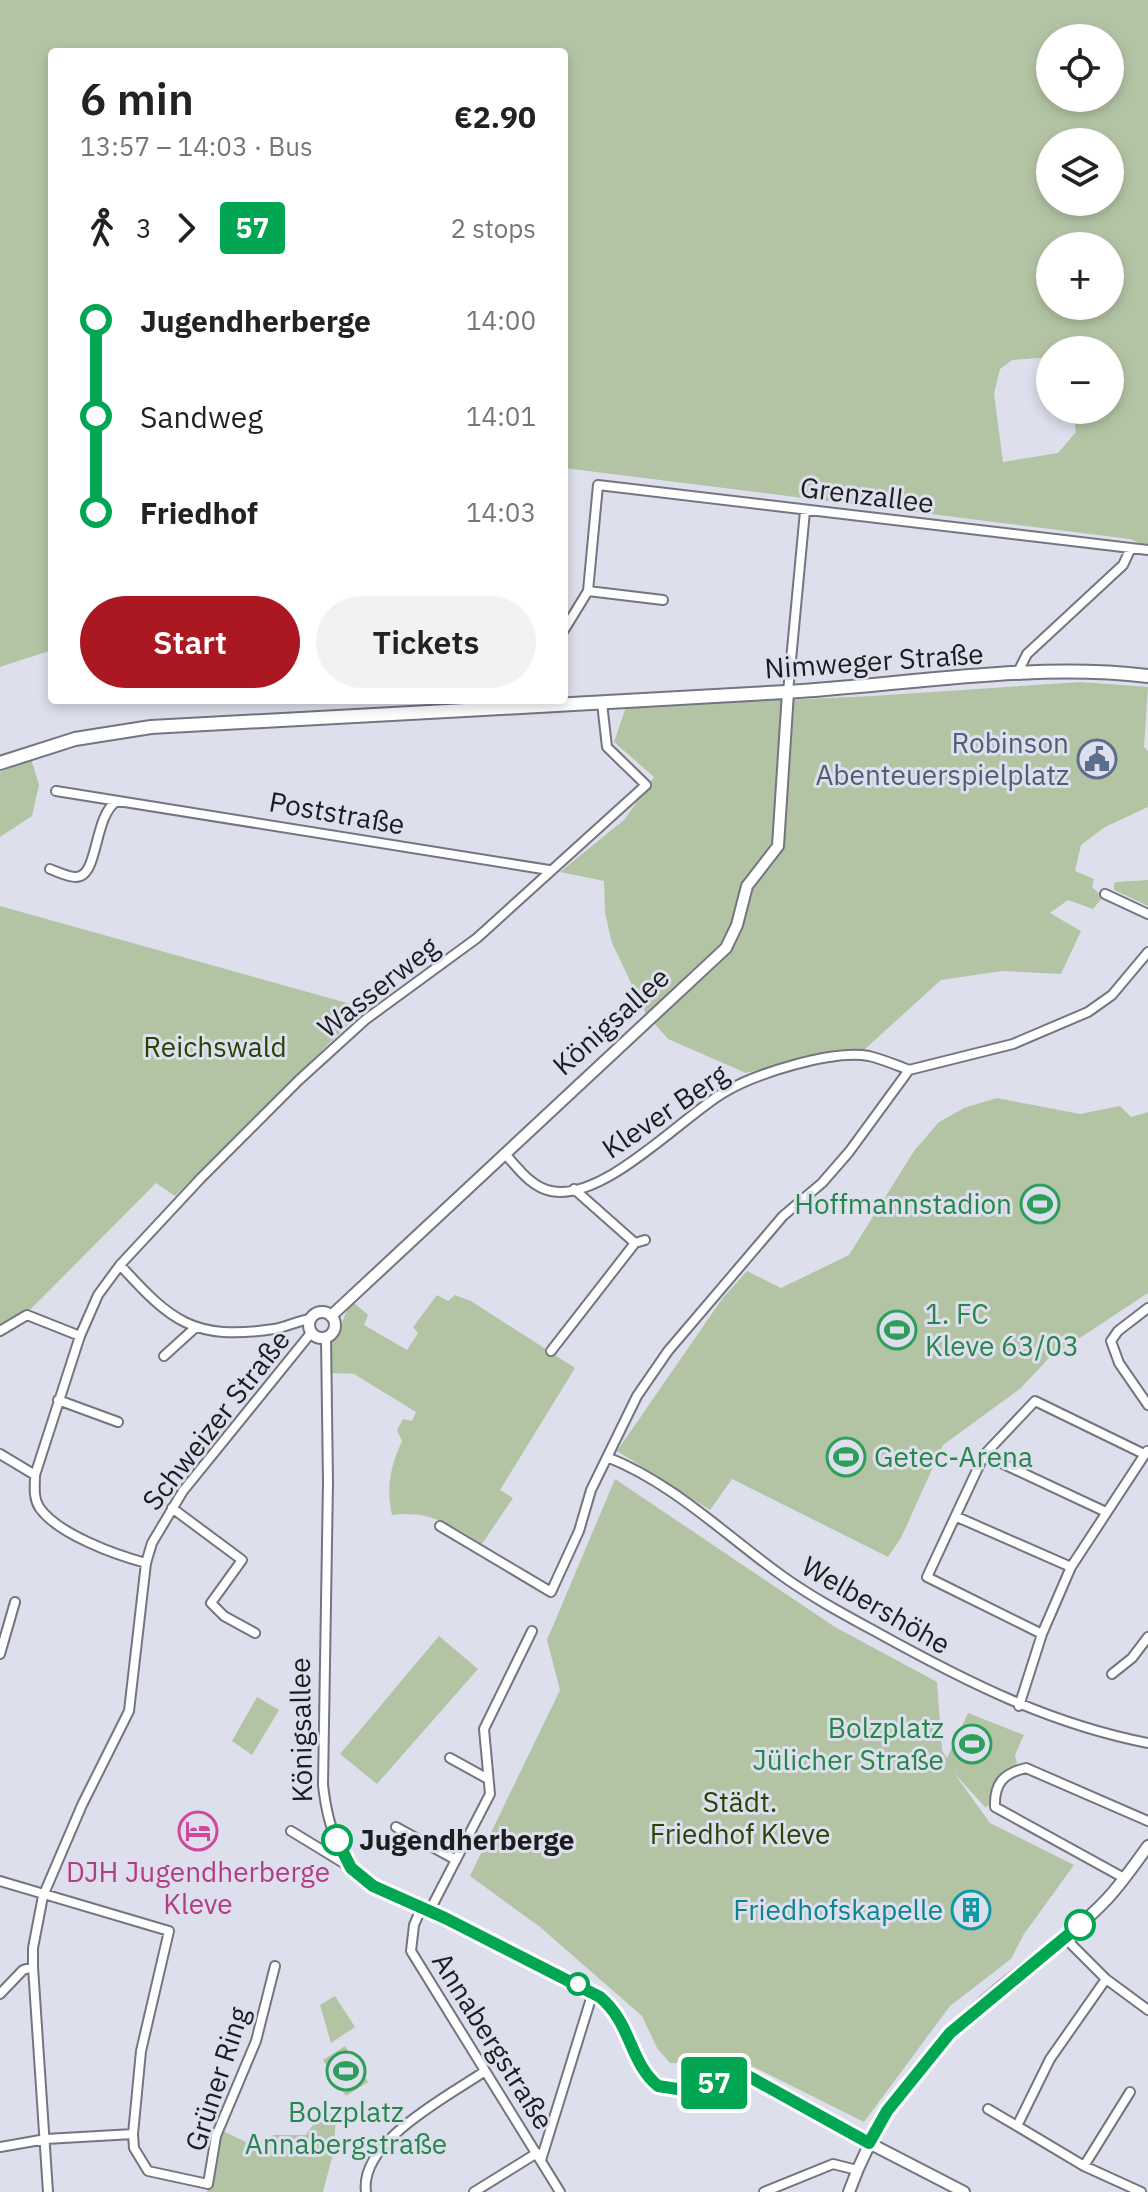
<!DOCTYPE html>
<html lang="en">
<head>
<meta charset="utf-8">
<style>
	:root { --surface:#fff; --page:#f2f2f2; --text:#222; --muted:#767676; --accent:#ac1822 }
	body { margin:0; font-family:"IBM Plex Sans",sans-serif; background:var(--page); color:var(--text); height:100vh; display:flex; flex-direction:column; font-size:30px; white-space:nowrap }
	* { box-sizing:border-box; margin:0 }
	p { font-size:26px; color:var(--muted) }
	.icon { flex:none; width:44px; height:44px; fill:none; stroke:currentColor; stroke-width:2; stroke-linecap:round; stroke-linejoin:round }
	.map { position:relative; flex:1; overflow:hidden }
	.panel { position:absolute; left:48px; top:48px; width:520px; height:656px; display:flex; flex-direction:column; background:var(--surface); border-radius:8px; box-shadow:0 4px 12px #0003 }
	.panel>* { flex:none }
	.badge { padding:0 16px; border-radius:6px; font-size:28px; line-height:52px }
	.buttons { position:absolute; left:1036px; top:24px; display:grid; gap:16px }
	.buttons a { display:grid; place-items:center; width:88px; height:88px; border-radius:50%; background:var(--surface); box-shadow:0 4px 12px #0003; font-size:40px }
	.map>.badge { position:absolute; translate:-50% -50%; box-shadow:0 0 0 4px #fff }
	.legs { display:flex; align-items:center; gap:12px; height:88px; padding:0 32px; font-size:26px }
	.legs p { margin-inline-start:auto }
	.head { display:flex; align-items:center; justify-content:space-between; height:136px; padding:0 32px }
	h1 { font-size:44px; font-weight:600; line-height:60px }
	.button { display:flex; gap:16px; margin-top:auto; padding:16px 32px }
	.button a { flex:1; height:92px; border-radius:48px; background:var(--accent); color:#fff; font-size:32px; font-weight:600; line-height:92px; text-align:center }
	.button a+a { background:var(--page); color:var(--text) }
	ul { padding:0 32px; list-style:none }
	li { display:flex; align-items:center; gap:28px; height:96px; font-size:30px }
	li i { display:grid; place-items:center; width:12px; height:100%; margin:0 10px; background:currentColor }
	li i::after { content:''; width:20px; height:20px; margin:-10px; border:6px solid; border-radius:50%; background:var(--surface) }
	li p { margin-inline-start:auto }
	li:first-child i { background:linear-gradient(#0000 50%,currentColor 0) }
	li:last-child i { background:linear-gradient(currentColor 50%,#0000 0) }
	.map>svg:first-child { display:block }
	.green { fill:#b3c4a5; fill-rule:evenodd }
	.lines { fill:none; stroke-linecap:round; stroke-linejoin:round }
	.minor-casing { stroke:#737580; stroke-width:12 }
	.tertiary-casing { stroke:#737580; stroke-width:14 }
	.secondary-casing { stroke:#737580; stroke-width:16 }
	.minor { stroke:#fff; stroke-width:8 }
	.tertiary { stroke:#fff; stroke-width:10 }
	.secondary { stroke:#fff; stroke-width:12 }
	.line-1-casing { stroke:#fff; stroke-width:18 }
	.line-1 { stroke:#00a651; stroke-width:12 }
	.stop-1-dot { fill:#fff; stroke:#00a651; stroke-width:4 }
	.labels { text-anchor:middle; stroke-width:6; stroke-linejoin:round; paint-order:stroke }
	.street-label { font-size:28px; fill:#1c1d21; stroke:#dde0ec }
	.service-label { font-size:28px; fill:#4e5e75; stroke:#dde0ec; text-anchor:end }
	.park-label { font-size:28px; fill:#294304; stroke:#dde0ec }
	.leisure-label { font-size:28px; fill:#27864d; stroke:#dde0ec; text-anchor:end }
	.stop-label { font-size:28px; font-weight:bold; fill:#1c1d21; stroke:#dde0ec; text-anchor:start }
	.hotel-label { font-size:28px; fill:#b23c85; stroke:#dde0ec }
	.culture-label { font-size:28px; fill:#0d838f; stroke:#dde0ec; text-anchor:end }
</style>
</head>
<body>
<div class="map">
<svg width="1148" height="2192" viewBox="0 0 1148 2192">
	<rect width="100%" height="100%" fill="#dde0ec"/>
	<path class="green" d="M0 0H1148V547L1130 539 564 468V52H52V650L0 667ZM1050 38H1110V98H1050ZM1050 142H1110V202H1050ZM1050 246H1110V306H1050ZM1050 350H1110V410H1073L1076 432 1058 453 1003 462 994 394 1000 369 1012 360 1050 357Z
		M1080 682 1148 687 1144 747 1148 751V807L1105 827 1081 845 1075 871 1094 879 1092 887 1103 897 1093 909 1068 900 1050 913 1081 931 1061 974 1002 971 941 980 864 1050 830 1051 746 1073 668 1039 646 1014 612 943 605 913 604 881 560 872 625 819 654 777 614 742 626 707 872 696Z
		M31 759 39 785 32 816 0 837V772Z
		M1148 880V906L1114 890V883L1118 882Z
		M0 906 365 1008 175 1196 156 1183 31 1309 0 1328Z
		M997 1098 1080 1114 1120 1106 1131 1117 1148 1112V1293L1048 1359 1021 1388 943 1445 901 1538 888 1557 732 1479 710 1510 617 1451 722 1299 747 1271 781 1288 849 1255 914 1151 939 1122 964 1108Z
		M437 1295 448 1301 455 1295 471 1301 575 1368 500 1490 513 1498 482 1544C451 1525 429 1510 392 1515 386 1488 390 1467 402 1441L397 1430 403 1419 412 1421 416 1412 354 1374 332 1373 330 1344C344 1333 340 1316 353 1302L368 1315 364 1325 407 1350 418 1333 413 1327Z
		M615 1479 835 1627 937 1682 942 1750 947 1758 968 1713 1024 1735 1015 1755 1017 1763 986 1808 954 1773 990 1823 1074 1865 1024 1934 1011 1959 950 2006 864 2122 754 2067 670 2063 657 2048 642 2016 540 1927 470 1876 560 1690 547 1640Z
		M439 1636 478 1669 377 1784 340 1754Z
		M257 1697 279 1710 252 1755 232 1741Z
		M335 1996 355 2027 331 2043 320 2005Z
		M345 2046 368 2082 346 2096 323 2060Z
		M321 2113 336 2114 334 2150 323 2192H207L219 2129 254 2146 274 2135H306Z"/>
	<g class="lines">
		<defs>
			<path id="minor" d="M588 591 663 600
				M564 630 588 591 598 485 1148 550
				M1017 674 1027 654 1123 565 1131 548
				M788 692 805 511
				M56 791 549 870
				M50 869C58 872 68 877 76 877 99 877 93 816 117 801
				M1105 894 1148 914
				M505 1154C518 1168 531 1187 551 1191 603 1202 681 1118 723 1093 754 1074 833 1049 869 1056 882 1059 896 1065 909 1070
				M574 1189 635 1243 645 1240
				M120 1265C171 1321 193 1341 274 1329 286 1327 297 1321 310 1319
				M1148 1308 1118 1331 1111 1341 1119 1363 1148 1405
				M0 1331 27 1315 80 1336
				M326 1338 328 1482 323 1785C327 1822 339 1865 373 1886L600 1997 621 2017 641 2066 658 2086 684 2090 748 2076 869 2143
				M551 1351 635 1243
				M164 1356 196 1327
				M58 1400 118 1422
				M0 1454 35 1475C35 1486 33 1497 39 1507 57 1534 116 1555 146 1563
				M984 1455 1106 1512
				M607 1457C673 1483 724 1534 781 1575 813 1598 847 1616 880 1634 967 1682 1050 1724 1148 1743
				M35 1475 80 1336 98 1295 120 1265 201 1178 299 1080 365 1020 477 938 646 785 607 747 602 703
				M172 1508 242 1560 211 1603 224 1616 255 1633
				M957 1517 1071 1567
				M440 1526 551 1592 579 1531 591 1490 637 1396 668 1351 783 1216 822 1183 849 1152 909 1070 1013 1044 1088 1012 1112 995 1148 952
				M1042 1634 927 1577 984 1455 1035 1401 1144 1454
				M0 1654 15 1602
				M1112 1674 1132 1658 1148 1637
				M1019 1706 1042 1634 1071 1567 1147 1451
				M450 1758 488 1779
				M396 1827 456 1860
				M291 1831 350 1867
				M1124 1878 995 1807C994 1783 1004 1773 1026 1768L1148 1821
				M0 1881 169 1931 141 2051 133 2134 134 2148 148 2171 208 2184 216 2136 256 2041 275 1966
				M421 1909 414 1925 411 1951 560 2192
				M429 1912 490 1794 484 1729 532 1631
				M1065 1938 1106 1979 1148 2010
				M1106 1979 1050 2059 1017 2126 1084 2166 1141 2192
				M0 1994 23 1970 33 1967
				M988 2109 1017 2126
				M0 2147 46 2139 133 2134
				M541 2160 593 1992
				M1084 2166 1130 2092
				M48 2192 33 1967V1948L43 1896 82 1805 129 1711 146 1563 152 1543 183 1491 311 1333
				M366 2192C359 2141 449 2096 485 2071
				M474 2192 537 2153
				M764 2192 833 2164 857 2170"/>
			<path id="tertiary" d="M309 1325a13 13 0 1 1 26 0a13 13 0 1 1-26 0Z
				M331 1316 726 948 737 925 747 886 778 846 788 692
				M869 2143 964 2192
				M849 2192C878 2110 933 2043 999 1989 1035 1959 1075 1933 1107 1899 1122 1883 1135 1864 1148 1846"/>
			<path id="secondary" d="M0 763 75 739 151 727C363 715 574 705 786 692 905 685 1029 662 1148 676"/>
		</defs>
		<use href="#minor" class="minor-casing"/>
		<use href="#tertiary" class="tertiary-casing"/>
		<use href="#secondary" class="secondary-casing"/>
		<use href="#minor" class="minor"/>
		<use href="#tertiary" class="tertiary"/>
		<use href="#secondary" class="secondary"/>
	</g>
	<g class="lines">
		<defs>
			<path id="line-1" d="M337 1840 351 1868 373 1886 445 1918 600 1997C632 2024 629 2062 658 2086L684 2090 748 2076 869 2143 887 2111 950 2033 1080 1925"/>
		</defs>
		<use href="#line-1" class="line-1-casing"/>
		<use href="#line-1" class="line-1"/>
	</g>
	<defs>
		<symbol id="civic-ring" viewBox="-11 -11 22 22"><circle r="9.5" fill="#dde0ec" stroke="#5c6f8a" stroke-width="1.5"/><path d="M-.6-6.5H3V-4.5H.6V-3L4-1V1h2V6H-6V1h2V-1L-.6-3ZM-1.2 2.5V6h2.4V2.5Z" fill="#5c6f8a"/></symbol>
		<symbol id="stadium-ring" viewBox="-11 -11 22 22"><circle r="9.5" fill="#dde0ec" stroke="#2e9e5b" stroke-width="1.5"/><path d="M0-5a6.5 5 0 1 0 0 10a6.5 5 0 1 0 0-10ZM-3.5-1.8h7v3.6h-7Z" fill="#2e9e5b"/></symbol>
		<symbol id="hotel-ring" viewBox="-11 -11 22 22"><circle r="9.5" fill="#dde0ec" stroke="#d1479c" stroke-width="1.5"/><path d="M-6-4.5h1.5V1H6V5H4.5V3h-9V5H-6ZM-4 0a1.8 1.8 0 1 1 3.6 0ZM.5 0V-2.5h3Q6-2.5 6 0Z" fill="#d1479c"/></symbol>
		<symbol id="building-ring" viewBox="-11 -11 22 22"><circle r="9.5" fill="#dde0ec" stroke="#0f9aa8" stroke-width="1.5"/><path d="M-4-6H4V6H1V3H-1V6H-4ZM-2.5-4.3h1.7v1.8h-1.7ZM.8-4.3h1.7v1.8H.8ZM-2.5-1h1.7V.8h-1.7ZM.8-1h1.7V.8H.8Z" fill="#0f9aa8"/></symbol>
	</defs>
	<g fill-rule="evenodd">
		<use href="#civic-ring" x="1075" y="737" width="44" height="44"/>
		<use href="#stadium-ring" x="1018" y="1182" width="44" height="44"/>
		<use href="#stadium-ring" x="875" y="1308" width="44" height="44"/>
		<use href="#stadium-ring" x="824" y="1435" width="44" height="44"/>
		<use href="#stadium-ring" x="950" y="1722" width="44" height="44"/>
		<use href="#hotel-ring" x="176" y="1809" width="44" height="44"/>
		<use href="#building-ring" x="949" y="1888" width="44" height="44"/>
		<use href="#stadium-ring" x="324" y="2049" width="44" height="44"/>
	</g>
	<g class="stop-1-dot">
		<circle cx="337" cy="1840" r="14"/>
		<circle cx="1080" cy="1925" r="14"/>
		<circle cx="578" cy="1984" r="10"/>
	</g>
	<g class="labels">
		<g class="street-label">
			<text transform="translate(867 495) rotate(7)" y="10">Grenzallee</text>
			<text transform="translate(874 661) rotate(-4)" y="10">Nimweger Straße</text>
			<text transform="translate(337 813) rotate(10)" y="10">Poststraße</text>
			<text transform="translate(378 987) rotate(-38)" y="10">Wasserweg</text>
			<text transform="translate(611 1021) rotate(-42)" y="10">Königsallee</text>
			<text transform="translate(665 1111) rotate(-34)" y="10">Klever Berg</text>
			<text transform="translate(216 1420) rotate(-52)" y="10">Schweizer Straße</text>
			<text transform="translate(876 1605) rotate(30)" y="10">Welbershöhe</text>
			<text transform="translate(301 1730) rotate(-91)" y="10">Königsallee</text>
			<text transform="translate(493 2041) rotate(58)" y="10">Annabergstraße</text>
			<text transform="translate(217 2079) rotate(-72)" y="10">Grüner Ring</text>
		</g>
		<g class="service-label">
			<text x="1069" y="753">Robinson<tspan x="1069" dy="32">Abenteuerspielplatz</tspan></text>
		</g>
		<g class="park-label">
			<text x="215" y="1057">Reichswald</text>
			<text x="740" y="1812">Städt.<tspan x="740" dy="32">Friedhof Kleve</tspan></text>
		</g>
		<g class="leisure-label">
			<text x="1012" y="1214">Hoffmannstadion</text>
			<text x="925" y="1324" text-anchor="start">1. FC<tspan x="925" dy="32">Kleve 63/03</tspan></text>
			<text x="874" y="1467" text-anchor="start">Getec-Arena</text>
			<text x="944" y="1738">Bolzplatz<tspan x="944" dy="32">Jülicher Straße</tspan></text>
			<text x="346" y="2122" text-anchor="middle">Bolzplatz<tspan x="346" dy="32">Annabergstraße</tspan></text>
		</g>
		<g class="stop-label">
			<text x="359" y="1850">Jugendherberge</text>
		</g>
		<g class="hotel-label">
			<text x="198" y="1882">DJH Jugendherberge<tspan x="198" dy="32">Kleve</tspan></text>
		</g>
		<g class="culture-label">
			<text x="943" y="1920">Friedhofskapelle</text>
		</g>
	</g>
</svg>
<div class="buttons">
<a><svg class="icon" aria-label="locate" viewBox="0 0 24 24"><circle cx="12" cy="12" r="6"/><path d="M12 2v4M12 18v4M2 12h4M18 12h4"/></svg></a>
<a><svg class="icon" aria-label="layers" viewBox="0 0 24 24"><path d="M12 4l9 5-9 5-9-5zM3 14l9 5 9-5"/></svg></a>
<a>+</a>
<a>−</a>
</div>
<b class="badge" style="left:714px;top:2083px;background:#00a651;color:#fff">57</b>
<section class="panel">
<div class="head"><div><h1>6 min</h1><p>13:57 – 14:03 · Bus</p></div><b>€2.90</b></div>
<div class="legs"><svg class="icon" aria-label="walk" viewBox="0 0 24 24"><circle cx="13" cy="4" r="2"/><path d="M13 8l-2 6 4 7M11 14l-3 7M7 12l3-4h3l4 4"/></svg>3<svg class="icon" aria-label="forward" viewBox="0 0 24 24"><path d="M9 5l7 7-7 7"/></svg><b class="badge" style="background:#00a651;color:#fff">57</b><p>2 stops</p></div>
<ul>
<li><i style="color:#00a651"></i><b>Jugendherberge</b><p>14:00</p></li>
<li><i style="color:#00a651"></i><span>Sandweg</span><p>14:01</p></li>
<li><i style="color:#00a651"></i><b>Friedhof</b><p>14:03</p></li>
</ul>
<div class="button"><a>Start</a><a>Tickets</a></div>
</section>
</div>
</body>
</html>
